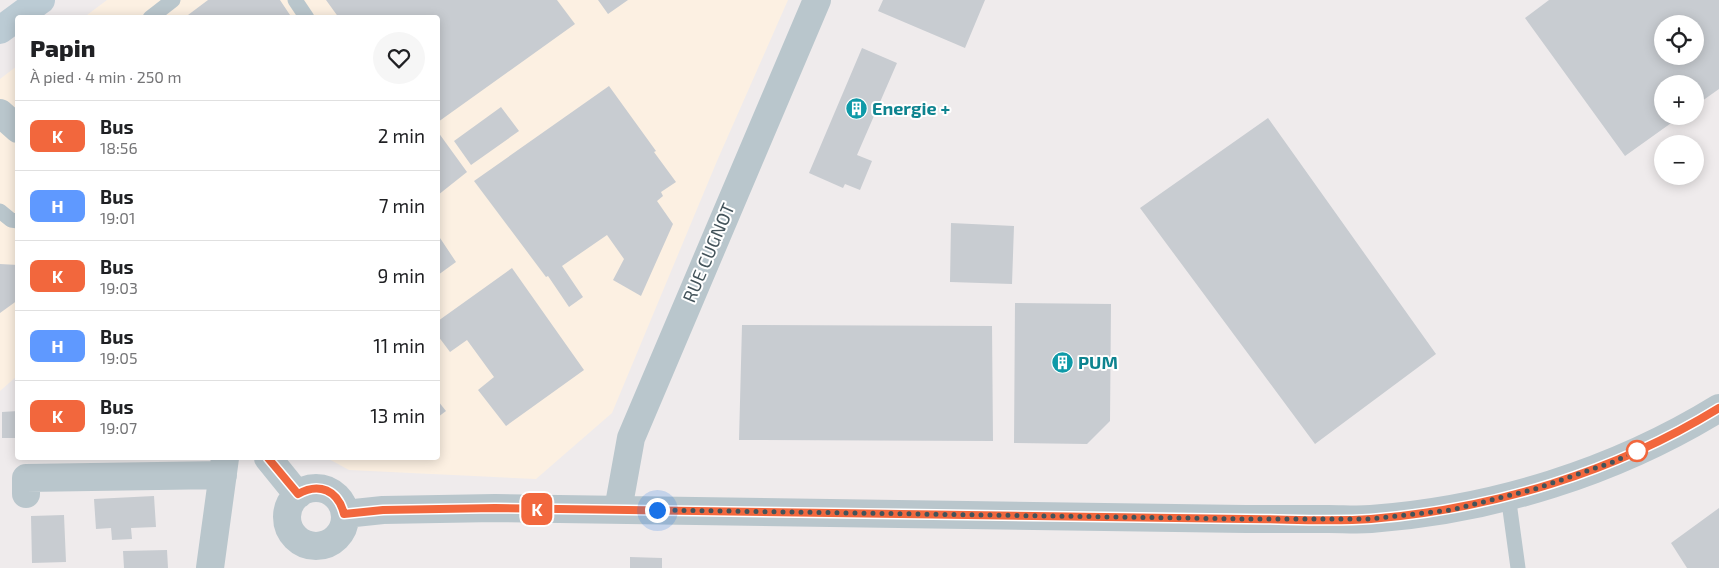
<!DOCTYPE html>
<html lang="fr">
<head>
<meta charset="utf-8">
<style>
	:root { --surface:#fff; --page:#f6f6f6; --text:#202124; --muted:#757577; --line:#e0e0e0 }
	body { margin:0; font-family:"Exo 2",sans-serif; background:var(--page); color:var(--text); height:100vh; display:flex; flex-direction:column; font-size:19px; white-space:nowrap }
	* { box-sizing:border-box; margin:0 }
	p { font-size:16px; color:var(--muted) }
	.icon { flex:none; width:28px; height:28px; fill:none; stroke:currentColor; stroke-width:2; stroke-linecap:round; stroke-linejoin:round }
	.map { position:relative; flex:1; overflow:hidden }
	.sheet { position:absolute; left:15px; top:15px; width:425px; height:445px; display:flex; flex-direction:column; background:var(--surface); border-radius:5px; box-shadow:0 2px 12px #0003 }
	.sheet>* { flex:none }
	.badge { padding:0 10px; border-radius:8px; font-size:18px; line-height:32px }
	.fabs { position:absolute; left:1654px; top:15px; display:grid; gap:10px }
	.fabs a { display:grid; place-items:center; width:50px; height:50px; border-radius:50%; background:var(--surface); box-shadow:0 2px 12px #0003; font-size:25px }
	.you { position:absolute; width:25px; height:25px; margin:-12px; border:4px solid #fff; border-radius:50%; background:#1a73e8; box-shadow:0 0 0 8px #1a73e833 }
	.map>.badge { position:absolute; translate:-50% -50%; box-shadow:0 0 0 2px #fff }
	.round { display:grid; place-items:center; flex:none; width:52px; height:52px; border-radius:26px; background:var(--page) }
	.headline { display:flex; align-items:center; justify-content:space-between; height:85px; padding:0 15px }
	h1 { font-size:24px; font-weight:800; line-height:38px }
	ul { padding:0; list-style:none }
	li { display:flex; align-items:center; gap:15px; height:70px; padding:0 15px; border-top:1px solid var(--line) }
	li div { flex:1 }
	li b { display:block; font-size:19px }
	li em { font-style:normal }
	li .badge { min-width:55px; font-weight:700; text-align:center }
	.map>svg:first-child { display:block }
	.commercial { fill:#fcf0e2 }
	.building { fill:#c8ccd1; fill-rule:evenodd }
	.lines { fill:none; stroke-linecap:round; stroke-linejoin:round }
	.lane { stroke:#b9c6cc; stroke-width:15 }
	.street { stroke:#b9c6cc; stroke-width:28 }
	.secondary { stroke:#bbcbd4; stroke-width:28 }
	.line-casing { stroke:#fff; stroke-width:11 }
	.line { stroke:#f2673d; stroke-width:8 }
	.walk { stroke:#43535a; stroke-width:5; stroke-dasharray:0 9 }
	.stop-dot { fill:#fff; stroke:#f2673d; stroke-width:2.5 }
	.labels { text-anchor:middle; stroke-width:4; stroke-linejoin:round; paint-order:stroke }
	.culture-label { font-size:18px; font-weight:bold; fill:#0d838f; stroke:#fff; text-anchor:start }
	.street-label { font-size:18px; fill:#43535a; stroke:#fff }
</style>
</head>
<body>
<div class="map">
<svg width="1719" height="568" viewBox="0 0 1719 568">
	<rect width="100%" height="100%" fill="#efebec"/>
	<path class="commercial" d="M107 0H788L717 161 612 413 536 479 349 470 327 458H438V18H83Z
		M17 66V376L0 391V79Z"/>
	<path class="building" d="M208 0H280L292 18H184Z
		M326 0H557L575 24 438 122V18H339Z
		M598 0H628L608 14Z
		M883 0H985L965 48 878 11Z
		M1549 0H1719V89L1695 106V84H1662V116H1681L1625 156 1525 18ZM1662 24H1695V56H1662Z
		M862 48 897 63 857 155 872 161 860 190 845 184 843 188 809 173Z
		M609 86 656 151 654 152 676 182 661 192 663 196 657 201 673 224 641 296 613 280 624 259 607 235 562 266 583 297 569 307 548 276 546 277 474 181Z
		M501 107 519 131 471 165 454 141Z
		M1268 118 1436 354 1315 444 1140 208Z
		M438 132 467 172 438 195Z
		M951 223 1014 226 1012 284 950 282Z
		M438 235 456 262 438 275Z
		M0 264 18 265V300L0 313Z
		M512 268 584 370 506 426 478 390 494 377 467 340 450 352 438 336V321Z
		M1015 303 1111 304 1110 421 1087 444 1014 443Z
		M742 325 992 326 993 441 739 440Z
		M438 401 446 411 438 417Z
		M18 411V438H2V412Z
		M154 496 156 527 131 528 132 539 112 540 111 528 96 529 94 499Z
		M1719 508V568H1687L1671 543Z
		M64 515 66 562 32 563 31 516Z
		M167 550 168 568H124L123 551Z
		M630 557 662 558V568H630Z"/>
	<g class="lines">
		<path class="lane" d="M295 0 307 18
			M150 18 173 0
			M0 211 11 220 18 221
			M1508 495 1518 568"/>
		<path class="street" d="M0 113 18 129
			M268 458 298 495
			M287 517a29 29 0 1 1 58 0a29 29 0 1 1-58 0Z
			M26 494V478L223 475
			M618 510 631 438 817 0
			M345 514 383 510 495 508 1246 519C1273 519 1301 519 1329 519 1343 519 1357 520 1371 519 1493 510 1615 472 1719 408
			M210 568 225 458"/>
		<path class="secondary" d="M0 30 41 0"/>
	</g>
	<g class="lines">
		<defs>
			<path id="line" d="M268 458 298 494C319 482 338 490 344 514L383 510 495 508 1246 519C1286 519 1331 522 1371 519 1493 509 1615 472 1719 408"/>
		</defs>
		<use href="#line" class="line-casing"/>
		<use href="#line" class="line"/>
		<path class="walk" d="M657 510 1246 519H1370L1451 510 1535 489 1613 462 1637 451"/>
	</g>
	<defs>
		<symbol id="building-disc" viewBox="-11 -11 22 22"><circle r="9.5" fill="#0f9aa8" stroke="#fff"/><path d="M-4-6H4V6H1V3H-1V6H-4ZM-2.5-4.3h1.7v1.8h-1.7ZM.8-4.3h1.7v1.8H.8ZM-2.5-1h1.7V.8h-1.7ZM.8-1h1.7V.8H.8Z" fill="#fff"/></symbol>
	</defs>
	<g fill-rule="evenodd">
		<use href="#building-disc" x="844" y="96" width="25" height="25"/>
		<use href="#building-disc" x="1050" y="350" width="25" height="25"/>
	</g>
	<circle class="stop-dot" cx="1637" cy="451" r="10"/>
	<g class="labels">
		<g class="culture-label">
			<text x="872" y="115">Energie +</text>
			<text x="1078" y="369">PUM</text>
		</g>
		<g class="street-label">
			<text transform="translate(709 253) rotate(-67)" y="6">RUE CUGNOT</text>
		</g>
	</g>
</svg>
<div class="fabs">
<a><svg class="icon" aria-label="locate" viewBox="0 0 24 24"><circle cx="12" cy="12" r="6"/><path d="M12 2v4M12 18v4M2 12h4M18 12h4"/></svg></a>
<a>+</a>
<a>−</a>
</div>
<div class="you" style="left:657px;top:510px"></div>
<b class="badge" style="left:537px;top:509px;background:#f2673d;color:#fff">K</b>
<section class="sheet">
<div class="headline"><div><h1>Papin</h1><p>À pied · 4 min · 250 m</p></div><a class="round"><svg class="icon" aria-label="heart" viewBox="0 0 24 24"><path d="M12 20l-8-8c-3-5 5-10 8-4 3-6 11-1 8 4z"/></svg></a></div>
<ul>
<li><span class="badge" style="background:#f2673d;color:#fff">K</span><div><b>Bus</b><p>18:56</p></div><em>2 min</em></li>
<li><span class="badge" style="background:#5f99ff;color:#fff">H</span><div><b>Bus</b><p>19:01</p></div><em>7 min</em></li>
<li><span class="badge" style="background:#f2673d;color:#fff">K</span><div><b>Bus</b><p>19:03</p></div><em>9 min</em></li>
<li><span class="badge" style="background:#5f99ff;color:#fff">H</span><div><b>Bus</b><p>19:05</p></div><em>11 min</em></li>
<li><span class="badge" style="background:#f2673d;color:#fff">K</span><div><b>Bus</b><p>19:07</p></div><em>13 min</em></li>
</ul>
</section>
</div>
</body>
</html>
